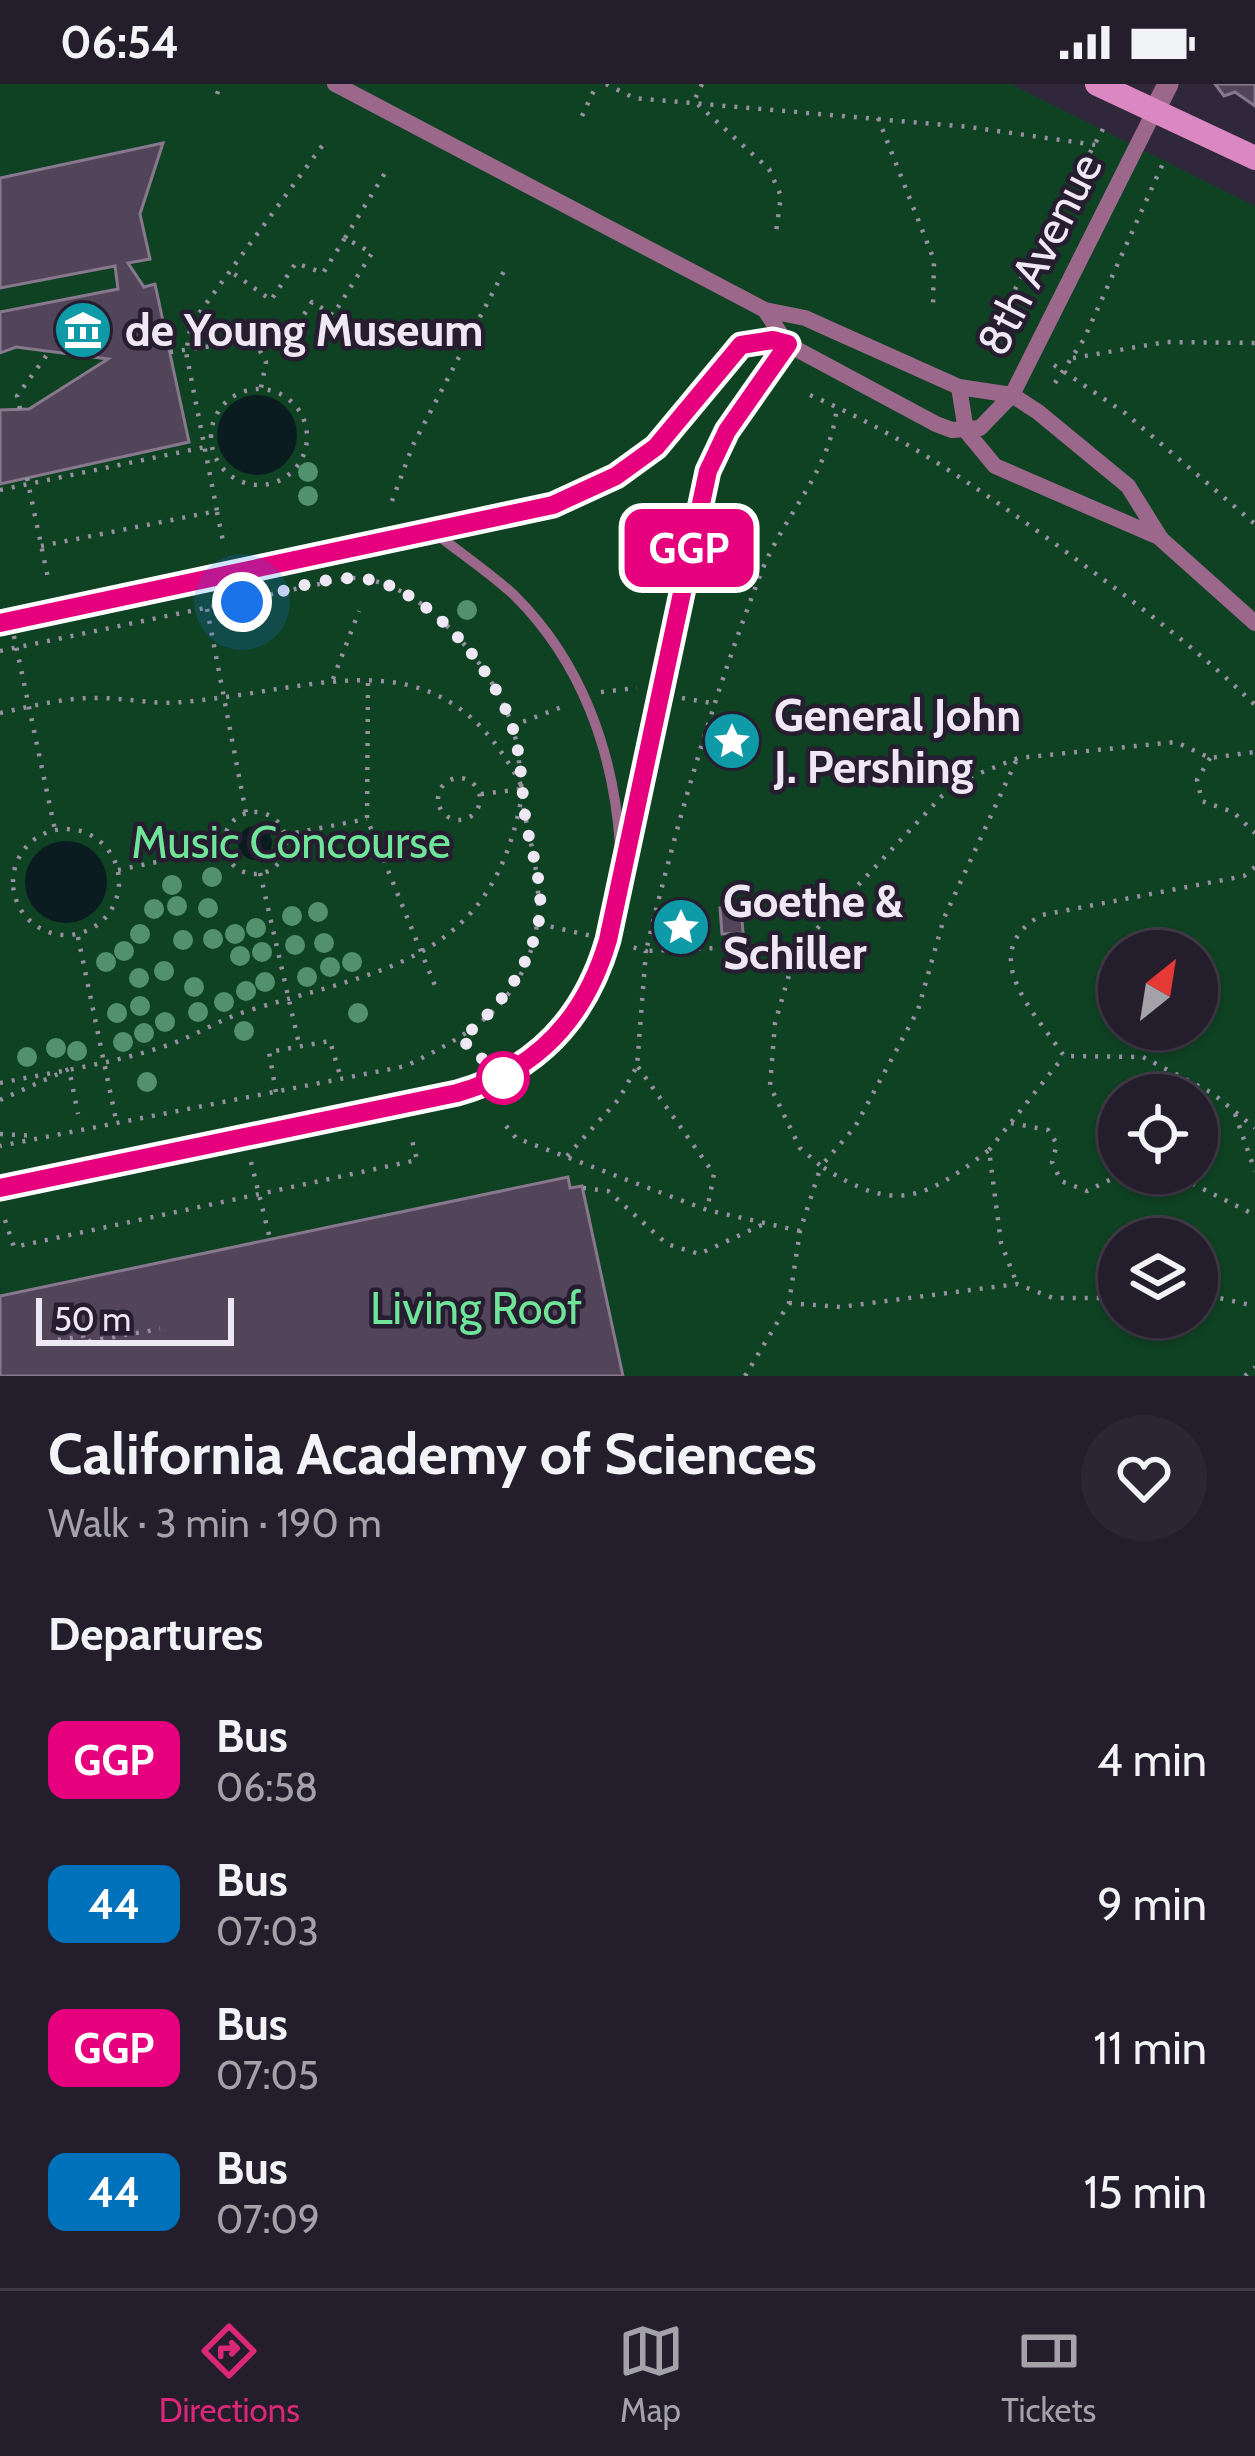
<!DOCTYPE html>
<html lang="en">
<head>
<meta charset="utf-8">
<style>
	:root { --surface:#241d2c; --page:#2c2634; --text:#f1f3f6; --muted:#a3a2a9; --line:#413b48; --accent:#db2777 }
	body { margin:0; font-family:Cabin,sans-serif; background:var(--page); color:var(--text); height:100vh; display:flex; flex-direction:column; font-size:45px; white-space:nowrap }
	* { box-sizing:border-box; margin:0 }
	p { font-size:39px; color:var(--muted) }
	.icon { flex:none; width:66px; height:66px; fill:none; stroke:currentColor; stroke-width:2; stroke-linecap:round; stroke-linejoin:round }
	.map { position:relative; height:1292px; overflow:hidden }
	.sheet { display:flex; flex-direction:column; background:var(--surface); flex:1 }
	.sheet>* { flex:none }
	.badge { padding:0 24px; border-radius:18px; font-size:42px; line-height:78px }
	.needle { width:78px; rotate:30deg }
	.fabs { position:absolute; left:1098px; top:846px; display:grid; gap:24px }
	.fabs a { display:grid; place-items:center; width:120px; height:120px; border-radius:50%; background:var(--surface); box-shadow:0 3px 9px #0004,0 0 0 3px var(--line); font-size:60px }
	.scale { position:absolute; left:36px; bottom:30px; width:198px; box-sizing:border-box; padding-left:12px; border:6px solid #eee8f5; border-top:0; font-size:33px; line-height:42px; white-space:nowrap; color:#eee8f5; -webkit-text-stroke:9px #261d30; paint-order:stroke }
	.you { position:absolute; width:60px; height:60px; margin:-30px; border:9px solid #fff; border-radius:50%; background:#1a73e8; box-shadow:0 0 0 18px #1a73e833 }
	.map>.badge { position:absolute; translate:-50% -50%; box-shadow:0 0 0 6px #fff }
	h2 { padding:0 48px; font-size:45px; line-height:108px }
	.round { display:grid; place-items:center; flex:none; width:126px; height:126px; border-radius:63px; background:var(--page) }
	.summary { display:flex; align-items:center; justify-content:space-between; height:204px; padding:0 48px }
	h1 { font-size:57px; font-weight:700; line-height:90px }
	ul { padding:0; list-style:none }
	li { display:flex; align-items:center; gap:36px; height:144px; padding:0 48px }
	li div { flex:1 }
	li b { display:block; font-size:45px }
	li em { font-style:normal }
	li .badge { min-width:132px; font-weight:700; text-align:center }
	.status { display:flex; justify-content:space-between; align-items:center; height:84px; padding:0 60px; background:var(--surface); direction:ltr }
	.status svg { height:33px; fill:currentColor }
	.dock { display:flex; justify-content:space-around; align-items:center; height:168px; border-top:3px solid var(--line); background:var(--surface); font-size:33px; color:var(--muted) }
	.dock a { display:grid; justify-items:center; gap:6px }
	.dock .selected { color:var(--accent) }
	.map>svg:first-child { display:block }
	.green { fill:#0f4123; fill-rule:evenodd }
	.water { fill:#0b1c21 }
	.building { fill:#534559; stroke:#87788e; stroke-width:3 }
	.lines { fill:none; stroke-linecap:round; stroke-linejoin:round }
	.path { stroke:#9790a0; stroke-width:4.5; stroke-dasharray:3 9; stroke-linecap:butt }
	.service { stroke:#9b678b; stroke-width:10 }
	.pedestrian { stroke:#9b678b; stroke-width:16 }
	.minor { stroke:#9b678b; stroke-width:21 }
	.secondary { stroke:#da87c2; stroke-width:24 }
	.tree { fill:#52906e }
	.line-casing { stroke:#fff; stroke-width:27 }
	.line { stroke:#e6007e; stroke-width:18 }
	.walk { stroke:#eee8f5; stroke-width:12; stroke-dasharray:0 21.6 }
	.stop-dot { fill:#fff; stroke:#e6007e; stroke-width:6 }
	.labels { text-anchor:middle; stroke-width:9; stroke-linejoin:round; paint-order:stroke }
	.street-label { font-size:45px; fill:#eee8f5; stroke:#261d30 }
	.poi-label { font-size:45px; font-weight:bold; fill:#eee8f5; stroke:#261d30; text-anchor:start }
	.park-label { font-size:45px; fill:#6ee598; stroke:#261d30 }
</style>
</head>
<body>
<div class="status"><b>06:54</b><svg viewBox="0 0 49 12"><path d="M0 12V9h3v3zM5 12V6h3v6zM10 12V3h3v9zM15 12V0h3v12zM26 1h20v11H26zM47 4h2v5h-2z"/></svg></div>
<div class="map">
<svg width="1255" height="1292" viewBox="0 0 1255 1292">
	<rect width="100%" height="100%" fill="#30273b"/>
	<path class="green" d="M0 0H1011L1255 122V1292H0ZM1119 867H1197V945H1119ZM1119 1011H1197V1089H1119ZM1119 1155H1197V1233H1119Z"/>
	<path class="water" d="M217 351a40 40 0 1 1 80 0a40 40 0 1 1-80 0Z
		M238 759a17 17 0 1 1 34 0a17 17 0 1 1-34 0Z
		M25 798a41 41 0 1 1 82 0a41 41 0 1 1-82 0Z"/>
	<path class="building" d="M1215 0H1255V22L1235 8 1224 12Z
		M163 59 140 130 150 175 128 179 144 203 155 200 189 358 0 400V326L29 325 108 275 16 263 0 269V228L118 205 115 182 0 204V94Z
		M741 823 743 849 722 850 720 824Z
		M568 1093 570 1104 582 1102 623 1292H0V1212Z"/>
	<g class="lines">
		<path class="path" d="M606 0 634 14 969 43 1096 61
			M702 0 694 17 769 85 781 112 776 148
			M217 10 221 0
			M582 32 597 0
			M878 34 934 176 933 222
			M345 154 385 89
			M1000 254 991 249 1103 45
			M254 256 266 278 261 304
			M170 268 254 256 296 243 312 218 333 231 372 169 345 154 323 189 296 179 271 216 230 187
			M1073 274 1166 258 1255 259
			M1054 281 1125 329 1255 440
			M1055 299 1084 255 1164 77
			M211 353a48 48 0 1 1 96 0a48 48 0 1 1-96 0Z
			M810 311C900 350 975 402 1054 459 1127 513 1189 557 1255 621
			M20 325 17 312 49 268
			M27 394 48 494
			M0 406 205 363
			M392 417 413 361 504 187
			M217 428 223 457
			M41 462 217 427 186 268 191 240 325 58
			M207 525 246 729
			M14 552 55 746
			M0 567 348 494C418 491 491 579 512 641 522 673 519 708 527 741 538 790 547 835 524 884 500 935 454 958 406 982L0 1062
			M333 595 359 527
			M368 599 367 735 438 909
			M601 608 637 604
			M682 614 717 620
			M0 629C33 622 66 613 100 614 127 614 155 621 182 618 321 607 440 544 521 701
			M512 642 567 621
			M1210 674 1197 696 1202 717 1233 728 1255 749
			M1016 677 944 834 918 926 855 1043 821 1082C894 1130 924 1116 989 1066L1001 1159 1017 1200
			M438 715a21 21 0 1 1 42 0a21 21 0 1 1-42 0Z
			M481 710 523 705
			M224 759a31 31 0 1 1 62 0a31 31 0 1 1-62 0Z
			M13 798a53 53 0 1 1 106 0a53 53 0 1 1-106 0Z
			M284 751 367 735
			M1255 783 1244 792 1042 831C973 869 1036 930 1064 972L1143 973 1212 1009 1255 1044
			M118 786 224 764
			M260 789 299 960
			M539 840 592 852
			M78 853 116 1036
			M796 867 764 862 646 867C677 738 713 613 761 489 785 428 829 391 837 323
			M638 983 714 1090 707 1126
			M0 999C54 988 110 980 162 963 192 954 218 936 247 927 383 885 493 878 522 711
			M276 1008 269 968 330 957 341 995
			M0 1016 69 985 78 1030
			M1235 1030 1255 1087
			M1011 1039 1048 1046 1057 1060 1052 1078 1061 1097 1087 1107 1124 1089
			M506 1042 516 1054 707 1126 800 1147
			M0 1050 36 1052
			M989 1066 1064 972
			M567 1072 619 1015 637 982 646 867 625 861
			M251 1078 270 1155
			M1171 1089 1255 1131
			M583 1104 608 1107 667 1160 699 1170 766 1139
			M5 1136 14 1163 417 1076 411 1052
			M1197 1209 1255 1222
			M789 1219 840 1223 1017 1200 1053 1214H1119
			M58 1256 83 1252 84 1258 160 1245
			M745 1292 789 1219 800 1147 821 1082 800 1064 770 1002 775 939 796 867 942 712 965 695 1018 674 1176 658 1210 674 1255 668
			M1245 1292 1255 1283"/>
		<path class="service" d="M0 539 434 448C460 469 489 488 514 511 582 578 614 669 620 762
			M0 1104 457 1009C576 976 605 894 621 781"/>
		<path class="pedestrian" d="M335 0 765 226 805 234 959 303 1012 311 1038 328 1128 402 1161 455 1255 539
			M765 226 787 260 936 340 952 346 980 344 1012 311 1154 28
			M959 303 966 347 995 382 1161 454
			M434 448C521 428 606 415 672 349 698 322 712 285 741 261L773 256 787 260
			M621 782 708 387 727 347 787 260"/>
		<path class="minor" d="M1154 28 1168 0"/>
		<path class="secondary" d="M1097 0 1255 74"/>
	</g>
	<g class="tree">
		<circle cx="308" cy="388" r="10"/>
		<circle cx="308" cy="412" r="10"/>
		<circle cx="467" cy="526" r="10"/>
		<circle cx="212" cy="793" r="10"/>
		<circle cx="172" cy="801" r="10"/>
		<circle cx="177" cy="822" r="10"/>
		<circle cx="208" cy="824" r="10"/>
		<circle cx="154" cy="825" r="10"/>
		<circle cx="318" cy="828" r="10"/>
		<circle cx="292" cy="832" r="10"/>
		<circle cx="256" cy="844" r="10"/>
		<circle cx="140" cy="850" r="10"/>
		<circle cx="235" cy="850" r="10"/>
		<circle cx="213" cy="855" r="10"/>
		<circle cx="183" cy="856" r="10"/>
		<circle cx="324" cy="859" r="10"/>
		<circle cx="295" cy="861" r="10"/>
		<circle cx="124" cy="867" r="10"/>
		<circle cx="262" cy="868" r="10"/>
		<circle cx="240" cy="872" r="10"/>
		<circle cx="106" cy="878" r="10"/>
		<circle cx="352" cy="878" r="10"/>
		<circle cx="330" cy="883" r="10"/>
		<circle cx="164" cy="887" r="10"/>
		<circle cx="307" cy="893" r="10"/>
		<circle cx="139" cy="894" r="10"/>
		<circle cx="265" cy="898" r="10"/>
		<circle cx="194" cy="903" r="10"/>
		<circle cx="246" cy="907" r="10"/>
		<circle cx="224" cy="918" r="10"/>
		<circle cx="140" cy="922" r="10"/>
		<circle cx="198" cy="928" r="10"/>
		<circle cx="117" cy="929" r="10"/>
		<circle cx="358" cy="929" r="10"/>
		<circle cx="165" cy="938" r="10"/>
		<circle cx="244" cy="947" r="10"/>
		<circle cx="144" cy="949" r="10"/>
		<circle cx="123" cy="958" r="10"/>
		<circle cx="56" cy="964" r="10"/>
		<circle cx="77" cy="967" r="10"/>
		<circle cx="27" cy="973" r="10"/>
		<circle cx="147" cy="998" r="10"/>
	</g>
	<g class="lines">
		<defs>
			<path id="line" d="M0 539 553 421 616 392 656 363 741 261 773 256 788 260 727 347 708 387 608 856C585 935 536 987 457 1009L0 1104"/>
		</defs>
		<use href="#line" class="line-casing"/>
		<use href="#line" class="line"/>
		<path class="walk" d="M242 518C282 509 336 486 376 497 434 513 492 584 511 639 522 670 521 706 526 738 532 773 547 808 537 845 524 892 498 924 461 955L503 994"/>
	</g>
	<defs>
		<symbol id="museum-disc" viewBox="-11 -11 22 22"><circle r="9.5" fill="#0f9aa8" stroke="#261d30"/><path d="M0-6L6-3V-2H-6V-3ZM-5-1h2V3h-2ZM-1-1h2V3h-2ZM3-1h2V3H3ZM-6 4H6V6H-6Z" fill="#fff"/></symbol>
		<symbol id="sight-disc" viewBox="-11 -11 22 22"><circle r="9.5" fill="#0f9aa8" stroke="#261d30"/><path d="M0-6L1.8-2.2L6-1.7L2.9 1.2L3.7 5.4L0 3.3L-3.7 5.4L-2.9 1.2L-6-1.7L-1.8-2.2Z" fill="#fff"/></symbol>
	</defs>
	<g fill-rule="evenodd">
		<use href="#museum-disc" x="50" y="213" width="66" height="66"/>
		<use href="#sight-disc" x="699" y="624" width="66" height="66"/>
		<use href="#sight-disc" x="648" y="810" width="66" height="66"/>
	</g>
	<circle class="stop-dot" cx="503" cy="994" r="24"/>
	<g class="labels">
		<g class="street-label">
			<text transform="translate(1039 170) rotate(-63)" y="16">8th Avenue</text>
		</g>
		<g class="poi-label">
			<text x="125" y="262">de Young Museum</text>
			<text x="774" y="647">General John<tspan x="774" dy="52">J. Pershing</tspan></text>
			<text x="723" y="833">Goethe &amp;<tspan x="723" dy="52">Schiller</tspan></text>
		</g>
		<g class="park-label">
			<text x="291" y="774">Music Concourse</text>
			<text x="476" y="1240">Living Roof</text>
		</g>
	</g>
</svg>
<div class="fabs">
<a><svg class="needle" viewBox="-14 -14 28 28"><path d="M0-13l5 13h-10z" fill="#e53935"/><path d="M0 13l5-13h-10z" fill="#a3a2a9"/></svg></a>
<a><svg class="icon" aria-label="locate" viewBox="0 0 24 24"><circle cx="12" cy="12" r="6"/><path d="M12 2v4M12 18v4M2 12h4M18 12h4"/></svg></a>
<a><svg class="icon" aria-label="layers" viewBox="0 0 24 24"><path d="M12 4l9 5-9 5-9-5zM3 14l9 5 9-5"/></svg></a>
</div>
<div class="scale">50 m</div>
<div class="you" style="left:242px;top:518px"></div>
<b class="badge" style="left:689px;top:464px;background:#e6007e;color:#fff">GGP</b>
</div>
<section class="sheet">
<div class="summary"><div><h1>California Academy of Sciences</h1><p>Walk · 3 min · 190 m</p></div><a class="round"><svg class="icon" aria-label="heart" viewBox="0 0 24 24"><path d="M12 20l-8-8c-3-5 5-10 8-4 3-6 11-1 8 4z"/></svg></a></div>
<h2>Departures</h2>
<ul>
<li><span class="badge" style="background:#e6007e;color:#fff">GGP</span><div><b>Bus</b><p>06:58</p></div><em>4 min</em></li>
<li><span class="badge" style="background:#0072bc;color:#fff">44</span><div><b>Bus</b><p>07:03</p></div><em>9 min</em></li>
<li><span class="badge" style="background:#e6007e;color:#fff">GGP</span><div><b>Bus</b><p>07:05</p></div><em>11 min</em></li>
<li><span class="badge" style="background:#0072bc;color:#fff">44</span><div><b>Bus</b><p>07:09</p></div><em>15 min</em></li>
</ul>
</section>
<nav class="dock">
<a class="selected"><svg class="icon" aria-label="directions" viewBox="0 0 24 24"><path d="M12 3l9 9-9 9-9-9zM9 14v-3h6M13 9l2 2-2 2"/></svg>Directions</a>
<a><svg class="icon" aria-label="map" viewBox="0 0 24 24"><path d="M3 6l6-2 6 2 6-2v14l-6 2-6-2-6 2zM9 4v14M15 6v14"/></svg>Map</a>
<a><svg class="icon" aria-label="tickets" viewBox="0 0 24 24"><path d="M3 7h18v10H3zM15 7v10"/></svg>Tickets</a>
</nav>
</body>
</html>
